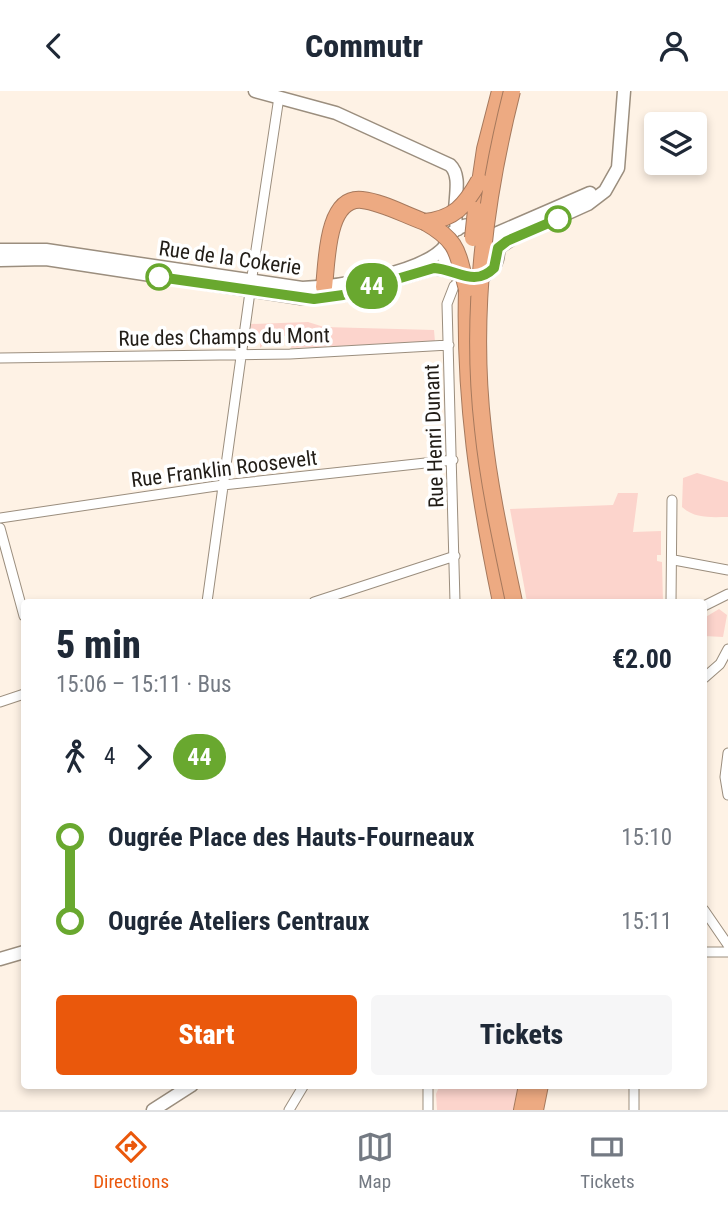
<!DOCTYPE html>
<html lang="en">
<head>
<meta charset="utf-8">
<style>
	:root { --surface:#fff; --page:#f6f6f7; --text:#1f2937; --muted:#747a83; --line:#e0e1e3; --accent:#ea580c }
	body { margin:0; font-family:"Roboto Condensed",sans-serif; background:var(--page); color:var(--text); height:100vh; display:flex; flex-direction:column; font-size:26px; white-space:nowrap }
	* { box-sizing:border-box; margin:0 }
	p { font-size:23px; color:var(--muted) }
	.icon { flex:none; width:38px; height:38px; fill:none; stroke:currentColor; stroke-width:2; stroke-linecap:round; stroke-linejoin:round }
	.map { position:relative; flex:1; overflow:hidden }
	.sheet { position:absolute; left:21px; top:508px; width:686px; height:490px; display:flex; flex-direction:column; background:var(--surface); border-radius:7px; box-shadow:0 4px 10px #0003 }
	.sheet>* { flex:none }
	.badge { padding:0 14px; border-radius:23px; font-size:24px; line-height:46px }
	.buttons { position:absolute; left:644px; top:21px; display:grid; gap:14px }
	.buttons a { display:grid; place-items:center; width:63px; height:63px; border-radius:7px; background:var(--surface); box-shadow:0 4px 10px #0003; font-size:35px }
	.map>.badge { position:absolute; translate:-50% -50%; box-shadow:0 0 0 4px #fff }
	.legs { display:flex; align-items:center; gap:10px; height:77px; padding:0 35px; font-size:23px }
	.legs p { margin-inline-start:auto }
	.summary { display:flex; align-items:center; justify-content:space-between; height:119px; padding:0 35px }
	h1 { font-size:38px; font-weight:800; line-height:52px }
	.action { display:flex; gap:14px; margin-top:auto; padding:14px 35px }
	.action a { flex:1; height:80px; border-radius:7px; background:var(--accent); color:#fff; font-size:28px; font-weight:800; line-height:80px; text-align:center }
	.action a+a { background:var(--page); color:var(--text) }
	ul { padding:0 35px; list-style:none }
	li { display:flex; align-items:center; gap:24px; height:84px; font-size:26px }
	li i { display:grid; place-items:center; width:10px; height:100%; margin:0 9px; background:currentColor }
	li i::after { content:''; width:18px; height:18px; margin:-9px; border:5px solid; border-radius:50%; background:var(--surface) }
	li p { margin-inline-start:auto }
	li:first-child i { background:linear-gradient(#0000 50%,currentColor 0) }
	li:last-child i { background:linear-gradient(currentColor 50%,#0000 0) }
	header { display:flex; justify-content:space-between; align-items:center; height:91px; padding:0 35px; background:var(--surface); font-size:32px; font-weight:800 }
	.tabs { display:flex; justify-content:space-around; align-items:center; height:98px; border-top:2px solid var(--line); background:var(--surface); font-size:19px; color:var(--muted) }
	.tabs a { display:grid; justify-items:center; gap:4px }
	.tabs .current { color:var(--accent) }
	.map>svg:first-child { display:block }
	.green { fill:#fcd4cc }
	.lines { fill:none; stroke-linecap:round; stroke-linejoin:round }
	.street-casing { stroke:#9b8e7e; stroke-width:11 }
	.secondary-casing { stroke:#9b8e7e; stroke-width:15 }
	.highway-casing { stroke:#a6795d; stroke-width:18 }
	.street { stroke:#fff; stroke-width:9 }
	.secondary { stroke:#fff; stroke-width:12 }
	.highway { stroke:#edaa82; stroke-width:16 }
	.highway-bridge-casing { stroke:#a6795d; stroke-width:18; stroke-linecap:butt }
	.highway-bridge { stroke:#edaa82; stroke-width:16 }
	.line-1-casing { stroke:#fff; stroke-width:16 }
	.line-1 { stroke:#69a82f; stroke-width:10 }
	.stop-1-dot { fill:#fff; stroke:#69a82f; stroke-width:3.5 }
	.labels { text-anchor:middle; stroke-width:7; stroke-linejoin:round; paint-order:stroke }
	.street-label { font-size:21px; fill:#221d17; stroke:#fff }
</style>
</head>
<body>
<header><svg class="icon" aria-label="back" viewBox="0 0 24 24"><path d="M15 5l-7 7 7 7"/></svg>Commutr<svg class="icon" aria-label="person" viewBox="0 0 24 24"><circle cx="12" cy="8" r="4"/><path d="M4 21q1-7 8-7t8 7"/></svg></header>
<div class="map">
<svg width="728" height="1019" viewBox="0 0 728 1019">
	<rect width="100%" height="100%" fill="#fef2e5"/>
	<path class="green" d="M308 231 324 236 434 239 435 251 291 257 290 245H281L276 238H268L265 252 260 257V246L250 245 251 233Z
		M697 382 728 391V426C711 426 695 428 682 416L683 387Z
		M618 402H638L633 441 661 440V464H657V470L662 471 663 511H527L510 418 613 414Z
		M719 518 727 524 723 546 704 545V527Z
		M440 994H518L513 1019H437L436 1003Z"/>
	<g class="lines">
		<defs>
			<path id="street" d="M251 192 279 6
				M0 267 290 263 449 254
				M0 427 223 394 453 369
				M0 437 24 525
				M674 469 728 479
				M207 511 250 201
				M314 511 455 465
				M455 511 447 213 454 195 465 186
				M671 511 672 409
				M704 515 728 503
				M704 587 720 573 728 558
				M0 611 24 603
				M728 662 725 686 728 704
				M704 819 728 854
				M704 861H728
				M428 994V1019
				M634 994V1019
				M289 1019 304 994"/>
			<path id="secondary" d="M255 0 336 22 450 74C465 88 449 119 458 138
				M444 161a27 27 0 1 1 54 0a27 27 0 1 1-54 0Z
				M493 144 590 102
				M498 157 515 146 588 113 605 100 618 77 624 0
				M0 159H46L302 197C337 196 425 182 446 154
				M0 169 46 168 301 207 343 204 434 177 452 180
				M0 868 24 861
				M153 1019 192 994"/>
			<path id="highway" d="M476 119 485 58 500 0
				M324 196C327 172 326 105 362 109 382 111 405 124 425 131
				M467 198C464 306 479 406 501 511
				M522 1019 527 994
				M535 1019 540 994"/>
		</defs>
		<use href="#street" class="street-casing"/>
		<use href="#secondary" class="secondary-casing"/>
		<use href="#highway" class="highway-casing"/>
		<use href="#street" class="street"/>
		<use href="#secondary" class="secondary"/>
		<use href="#highway" class="highway"/>
		<defs>
			<path id="highway-bridge" d="M512 0C484 110 470 225 483 338 489 396 502 454 514 511
				M425 131C460 151 457 162 467 198
				M425 131C454 128 465 115 479 90
				M473 147 476 119"/>
		</defs>
		<use href="#highway-bridge" class="highway-bridge-casing"/>
		<use href="#highway-bridge" class="highway-bridge"/>
	</g>
	<g class="lines">
		<defs>
			<path id="line-1" d="M159 186 314 208 343 204 434 177C456 178 474 197 494 177L498 157 507 150 558 128"/>
		</defs>
		<use href="#line-1" class="line-1-casing"/>
		<use href="#line-1" class="line-1"/>
	</g>
	<g class="stop-1-dot">
		<circle cx="558" cy="128" r="12"/>
		<circle cx="159" cy="186" r="12"/>
	</g>
	<g class="labels">
		<g class="street-label">
			<text transform="translate(230 167) rotate(8)" y="7">Rue de la Cokerie</text>
			<text transform="translate(224 246) rotate(-1)" y="7">Rue des Champs du Mont</text>
			<text transform="translate(434 345) rotate(-92)" y="7">Rue Henri Dunant</text>
			<text transform="translate(224 378) rotate(-7)" y="7">Rue Franklin Roosevelt</text>
		</g>
	</g>
</svg>
<div class="buttons">
<a><svg class="icon" aria-label="layers" viewBox="0 0 24 24"><path d="M12 4l9 5-9 5-9-5zM3 14l9 5 9-5"/></svg></a>
</div>
<b class="badge" style="left:372px;top:195px;background:#69a82f;color:#fff">44</b>
<section class="sheet">
<div class="summary"><div><h1>5 min</h1><p>15:06 – 15:11 · Bus</p></div><b>€2.00</b></div>
<div class="legs"><svg class="icon" aria-label="walk" viewBox="0 0 24 24"><circle cx="13" cy="4" r="2"/><path d="M13 8l-2 6 4 7M11 14l-3 7M7 12l3-4h3l4 4"/></svg>4<svg class="icon" aria-label="forward" viewBox="0 0 24 24"><path d="M9 5l7 7-7 7"/></svg><b class="badge" style="background:#69a82f;color:#fff">44</b></div>
<ul>
<li><i style="color:#69a82f"></i><b>Ougrée Place des Hauts-Fourneaux</b><p>15:10</p></li>
<li><i style="color:#69a82f"></i><b>Ougrée Ateliers Centraux</b><p>15:11</p></li>
</ul>
<div class="action"><a>Start</a><a>Tickets</a></div>
</section>
</div>
<nav class="tabs">
<a class="current"><svg class="icon" aria-label="directions" viewBox="0 0 24 24"><path d="M12 3l9 9-9 9-9-9zM9 14v-3h6M13 9l2 2-2 2"/></svg>Directions</a>
<a><svg class="icon" aria-label="map" viewBox="0 0 24 24"><path d="M3 6l6-2 6 2 6-2v14l-6 2-6-2-6 2zM9 4v14M15 6v14"/></svg>Map</a>
<a><svg class="icon" aria-label="tickets" viewBox="0 0 24 24"><path d="M3 7h18v10H3zM15 7v10"/></svg>Tickets</a>
</nav>
</body>
</html>
